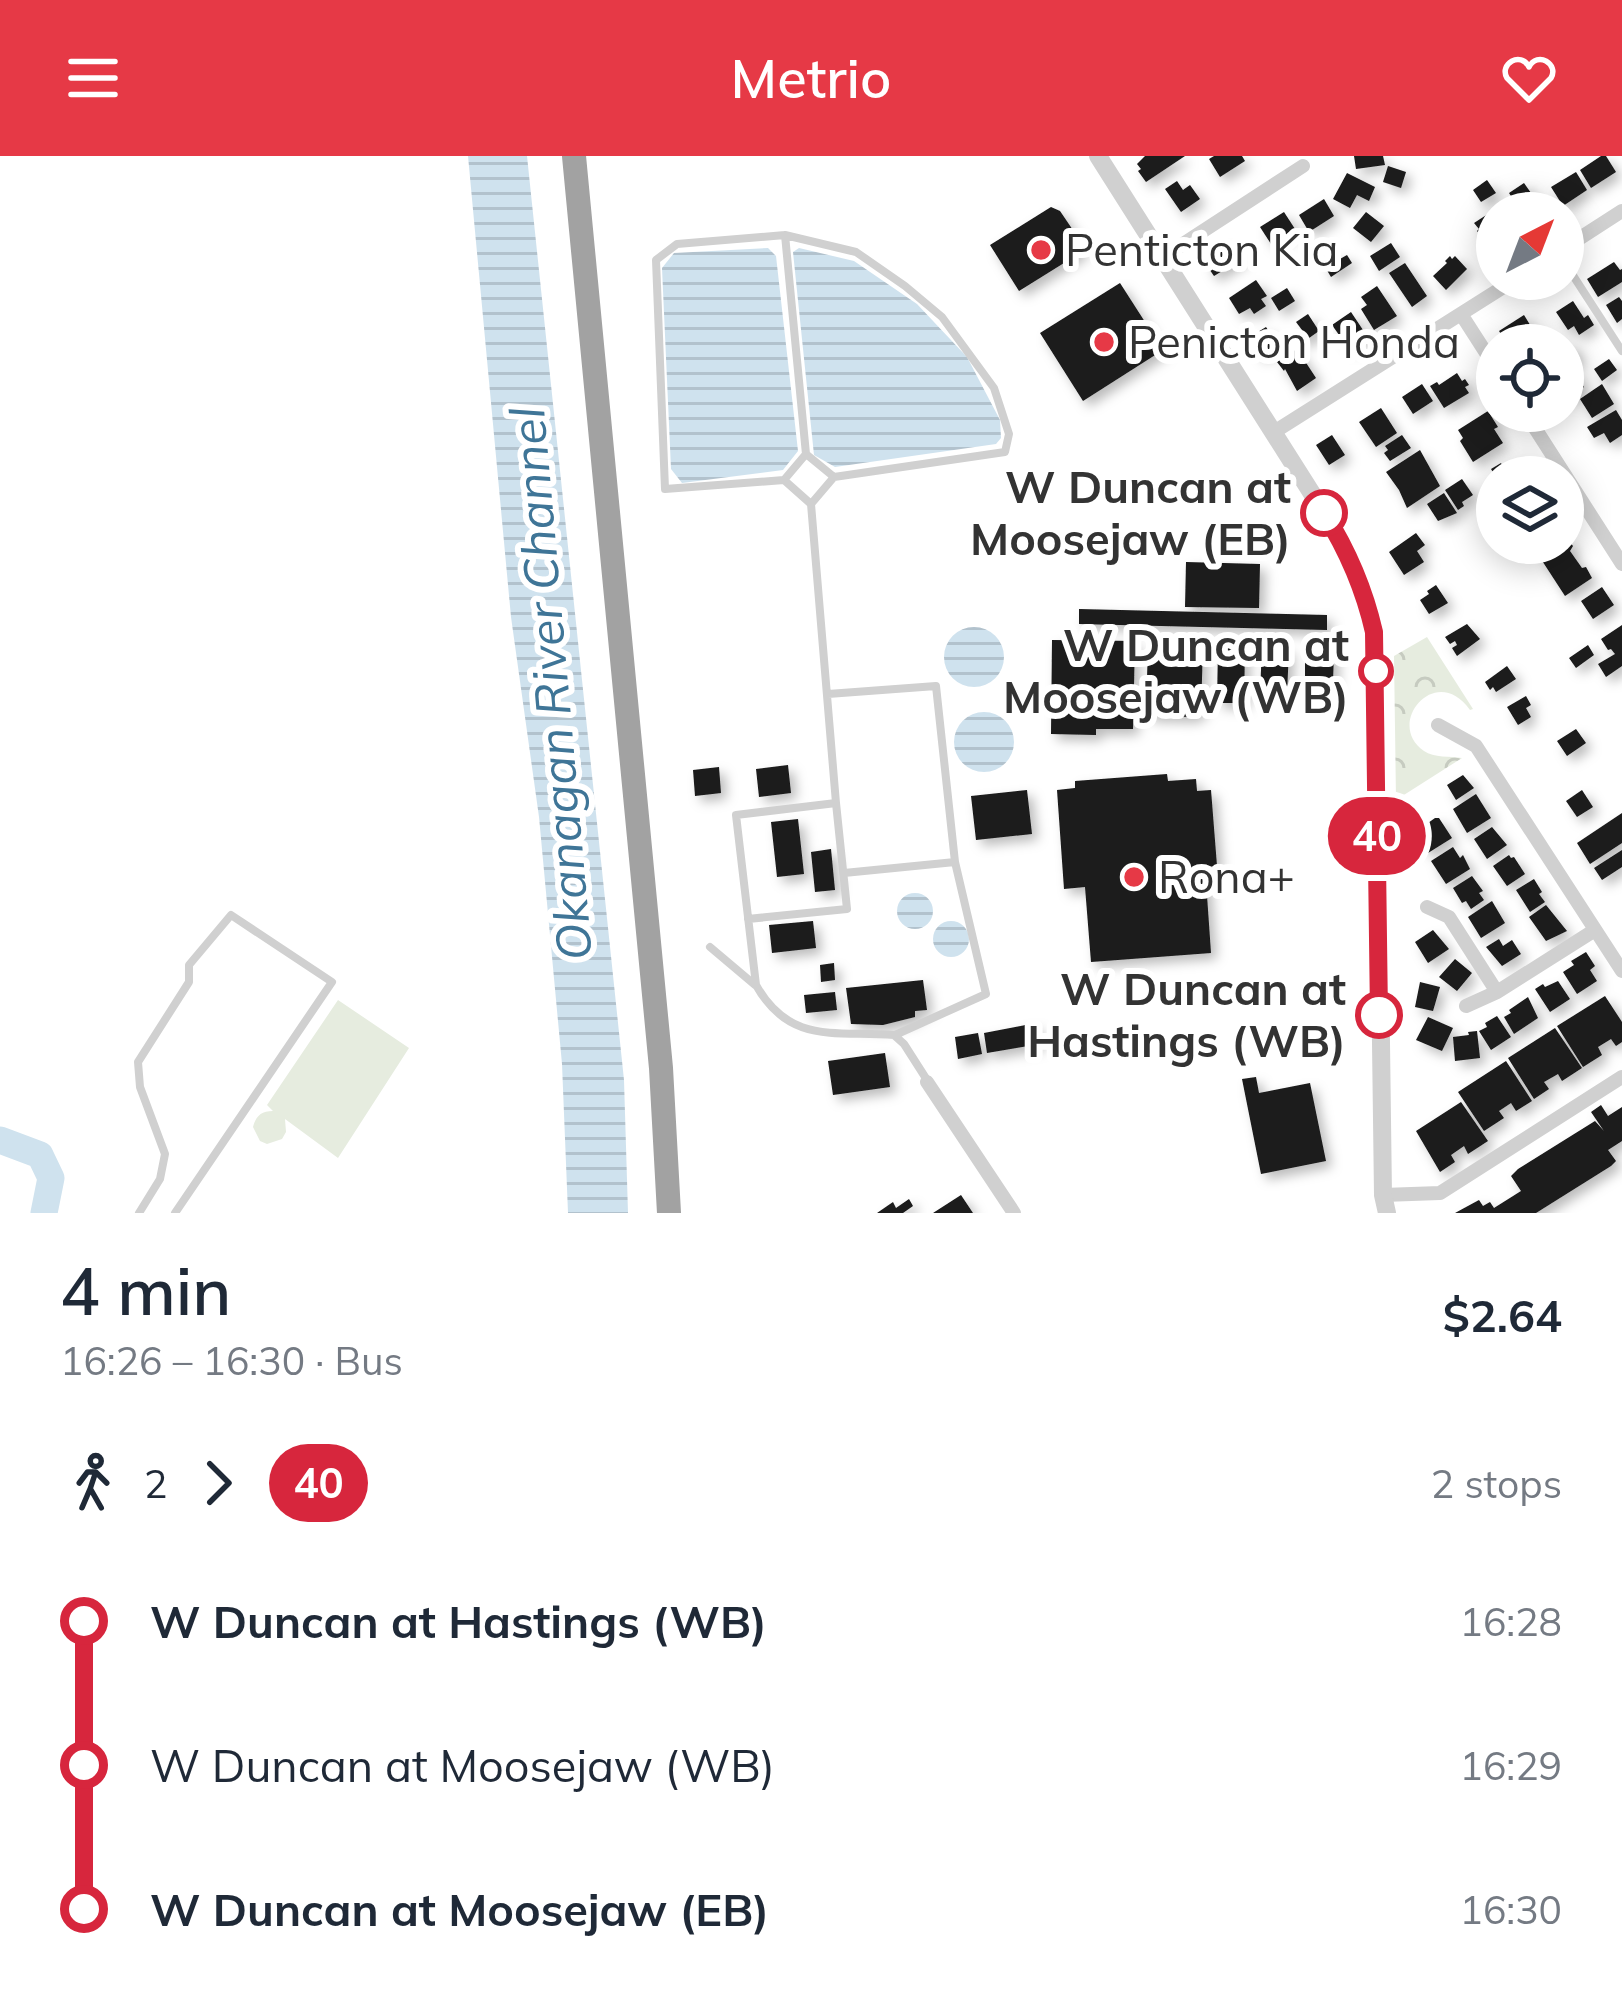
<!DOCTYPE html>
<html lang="en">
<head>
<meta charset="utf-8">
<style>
	:root { --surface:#fff; --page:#f6f6f7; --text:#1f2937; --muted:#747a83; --accent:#e63946 }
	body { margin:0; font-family:Mulish,sans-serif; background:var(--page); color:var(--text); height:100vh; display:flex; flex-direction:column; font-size:45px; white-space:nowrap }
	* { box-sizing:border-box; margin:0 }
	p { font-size:39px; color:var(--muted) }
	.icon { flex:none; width:66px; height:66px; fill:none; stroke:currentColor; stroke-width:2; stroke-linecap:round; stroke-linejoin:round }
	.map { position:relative; height:1057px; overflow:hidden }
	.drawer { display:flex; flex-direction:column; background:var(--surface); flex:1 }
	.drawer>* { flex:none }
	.badge { padding:0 24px; border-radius:39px; font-size:42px; line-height:78px }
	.needle { width:78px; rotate:42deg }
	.fabs { position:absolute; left:1476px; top:36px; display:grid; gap:24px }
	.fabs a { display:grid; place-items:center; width:108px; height:108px; border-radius:50%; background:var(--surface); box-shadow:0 6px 30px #0003; font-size:60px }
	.map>.badge { position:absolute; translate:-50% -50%; box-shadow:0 0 0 6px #fff }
	.legs { display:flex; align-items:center; gap:18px; height:132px; padding:0 60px; font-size:39px }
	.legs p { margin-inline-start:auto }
	.headline { display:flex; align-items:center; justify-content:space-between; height:204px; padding:0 60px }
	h1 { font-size:66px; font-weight:600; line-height:90px }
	ul { padding:0 60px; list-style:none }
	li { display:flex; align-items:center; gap:42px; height:144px; font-size:45px }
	li i { display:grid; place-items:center; width:18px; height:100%; margin:0 15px; background:currentColor }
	li i::after { content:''; width:30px; height:30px; margin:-15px; border:9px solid; border-radius:50%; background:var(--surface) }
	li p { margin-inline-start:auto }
	li:first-child i { background:linear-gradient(#0000 50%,currentColor 0) }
	li:last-child i { background:linear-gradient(currentColor 50%,#0000 0) }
	header { display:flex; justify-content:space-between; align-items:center; height:156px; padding:0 60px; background:var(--accent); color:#fff; font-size:54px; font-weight:600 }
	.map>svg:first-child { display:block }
	.green { fill:#e6ecdf }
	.forest { fill:url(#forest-crowns) }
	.water { fill:url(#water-rules) }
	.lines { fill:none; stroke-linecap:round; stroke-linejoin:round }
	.river { stroke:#cfe2ee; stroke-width:27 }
	.building { fill:#1a1a1a; filter:url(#shadow) }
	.service { stroke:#d0d0d0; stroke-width:8 }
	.minor { stroke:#d0d0d0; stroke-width:14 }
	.tertiary { stroke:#d0d0d0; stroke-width:18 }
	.trunk { stroke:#a2a2a2; stroke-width:24 }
	.line-1-casing { stroke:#fff; stroke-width:27 }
	.line-1 { stroke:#d7263d; stroke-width:18 }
	.poi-dot { fill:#e63946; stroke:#fff; stroke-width:4.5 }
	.stop-1-dot { fill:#fff; stroke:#d7263d; stroke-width:6 }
	.labels { text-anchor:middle; stroke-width:12; stroke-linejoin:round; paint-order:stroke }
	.poi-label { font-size:45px; fill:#333; stroke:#fff; text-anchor:start }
	.stop-label { font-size:45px; font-weight:bold; fill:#333; stroke:#fff; text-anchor:end }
	.water-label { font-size:48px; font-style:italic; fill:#3f7597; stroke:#fff }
</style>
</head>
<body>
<header><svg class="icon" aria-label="menu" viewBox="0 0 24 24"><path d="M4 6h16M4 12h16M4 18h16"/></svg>Metrio<svg class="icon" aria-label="heart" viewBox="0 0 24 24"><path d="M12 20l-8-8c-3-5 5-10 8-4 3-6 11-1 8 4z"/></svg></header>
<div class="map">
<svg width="1622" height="1057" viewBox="0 0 1622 1057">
	<defs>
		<pattern id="forest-crowns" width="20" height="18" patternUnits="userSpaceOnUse" patternTransform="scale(3)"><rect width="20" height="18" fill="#e6ecdf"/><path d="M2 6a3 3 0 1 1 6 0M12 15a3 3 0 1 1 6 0" fill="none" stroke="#c6cbc0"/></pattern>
		<pattern id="water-rules" width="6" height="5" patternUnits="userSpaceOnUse" patternTransform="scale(3)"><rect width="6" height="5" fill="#cfe2ee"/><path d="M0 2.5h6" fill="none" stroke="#b2c2cd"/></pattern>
		<filter id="shadow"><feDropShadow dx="6" dy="6" stdDeviation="6" flood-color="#0004"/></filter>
	</defs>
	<rect width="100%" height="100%" fill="#fff"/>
	<path class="green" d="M338 844 409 892 338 1002 285 963 286 976 282 983 267 988 260 985 253 971C256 960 261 955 273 955L267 949Z"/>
	<path class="forest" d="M1427 481 1473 553 1470 554C1436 505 1384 568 1424 595 1434 602 1450 600 1462 602L1396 644 1394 500Z"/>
	<path class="water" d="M468 0H527L624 924 628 1057H568L562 908 539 661 511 461Z
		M768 92 776 100 798 295 783 314 682 327 671 313 662 112 674 97Z
		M799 92 854 105 917 148 967 201 1000 264 1001 282 996 288 835 311 814 299 793 96Z
		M944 501a30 30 0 1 1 60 0a30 30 0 1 1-60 0Z
		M954 586a30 30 0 1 1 60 0a30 30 0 1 1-60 0Z
		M897 755a18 18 0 1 1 36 0a18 18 0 1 1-36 0Z
		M933 783a18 18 0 1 1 36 0a18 18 0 1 1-36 0Z"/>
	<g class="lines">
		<path class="river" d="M0 984 40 999 51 1022 44 1057"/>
	</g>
	<path class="building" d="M1145 0H1185L1146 26 1138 15 1141 13 1137 8Z
		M1214 0H1242L1245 5 1220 21 1209 3Z
		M1354 0H1383L1385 9 1356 13Z
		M1601 0H1606L1616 16 1591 32 1580 14Z
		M1388 10 1406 16 1401 32 1383 26Z
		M1576 16 1587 34 1563 50 1551 31Z
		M1347 17 1375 31 1369 45 1357 39 1350 52 1333 43Z
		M1487 24 1496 37 1481 46 1473 34Z
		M1177 25 1183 34 1190 29 1200 43 1181 56 1165 33Z
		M1524 27 1545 57H1517L1513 50 1516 48 1509 37Z
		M1324 43 1334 60 1309 76 1299 59Z
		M1051 51 1060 55 1083 89 1080 97 1019 135 990 89Z
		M1284 56 1295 73 1271 88 1260 71Z
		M1366 56 1384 70 1371 86 1353 72Z
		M1491 56 1497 64V88L1491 92 1477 75 1479 73 1474 67Z
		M1222 86 1227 93 1233 89 1242 103 1214 120 1205 107 1211 103 1207 96Z
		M1391 87 1400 101 1379 115 1370 100Z
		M1336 97 1340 103 1347 99 1352 107 1331 121 1322 106Z
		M1450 100 1452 103 1455 100 1467 113 1446 134 1433 120 1447 107 1445 105Z
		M1614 106 1620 114 1622 113V126L1598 141 1587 123Z
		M1405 107 1427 140 1412 151 1389 117Z
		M1256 124 1267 140 1261 143 1266 150 1254 158 1250 152 1239 158 1229 142Z
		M1120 127 1163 194 1083 245 1040 177Z
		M1377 130 1397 160 1374 174 1361 153 1367 149 1361 141Z
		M1287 132 1295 145 1279 155 1271 142Z
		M1619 141 1622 145V163L1617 167 1606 149Z
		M1573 145 1584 162 1588 159 1594 169 1579 179 1574 170 1568 174 1556 156Z
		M1351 156 1367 180 1349 193 1332 169Z
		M1308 158 1319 175 1302 187 1296 178 1302 174 1296 166Z
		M1524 159 1535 177 1517 189H1508L1499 175Z
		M1266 171 1278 189 1260 201 1248 182Z
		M1570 187 1579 202 1563 212V191Z
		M1297 193 1316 222 1297 235 1285 213 1284 215 1277 206Z
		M1609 203 1617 214 1602 225 1594 213Z
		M1573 215 1584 231 1563 245V222Z
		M1457 217 1462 225 1465 223 1469 229 1465 231 1469 237 1444 252 1430 230 1437 226 1439 229Z
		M1422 228 1433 245 1413 258 1402 241Z
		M1602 228 1614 248 1592 262 1580 243Z
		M1381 252 1397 277 1376 291 1359 266Z
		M1616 254 1622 264V279L1610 287 1604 277 1594 282 1587 271Z
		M1488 255 1498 271 1494 273 1503 287 1473 306 1460 285 1463 282 1458 274Z
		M1332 279 1345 299 1329 309 1316 289Z
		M1402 279 1411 292 1390 305 1384 297 1388 294 1385 290Z
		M1420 294 1440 330 1407 352 1399 334 1386 316Z
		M1517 303 1527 314 1524 316 1525 319 1496 321 1491 313 1501 307 1503 311Z
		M1462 323 1473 339 1462 346 1464 350 1458 354 1445 334Z
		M1444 337 1457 357 1438 365 1427 348Z
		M1416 377 1425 389 1417 395 1424 406 1404 419 1389 396Z
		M1566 382 1573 390 1570 395 1582 412 1586 411 1592 422 1565 440 1539 400 1563 387Z
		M1186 406 1260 408 1259 452 1185 451Z
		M1436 429 1448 447 1429 458 1420 444 1429 438 1427 435Z
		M1602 431 1614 449 1593 463 1581 445Z
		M1079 453 1327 459V474L1079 468Z
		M1467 468 1480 483 1457 500 1452 492 1457 489 1455 485 1450 488 1445 481Z
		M1622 469V510L1606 521 1598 508 1615 498 1611 493 1608 494 1601 483Z
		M1052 484 1135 485 1133 573H1096V579L1051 578Z
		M1148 486 1203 487 1201 557H1195V561L1146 560Z
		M1588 489 1594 499 1576 512 1569 502Z
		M1218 491H1245L1244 547H1217Z
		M1262 491 1289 492 1287 538 1260 537Z
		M1321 496H1334L1333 526H1326V523L1305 522V497Z
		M1507 510 1516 523 1496 536 1493 531 1490 534 1485 526Z
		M1526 540 1531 549 1526 552 1531 561 1518 569 1507 551Z
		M1576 573 1586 587 1567 600 1557 585Z
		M788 609 791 637 759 641 756 613Z
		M719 611 721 637 695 640 693 614Z
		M1167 618 1168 625 1196 623 1197 635 1211 634 1217 710 1205 711 1211 797 1091 806 1085 731 1064 733 1057 634 1075 632V625Z
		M1463 619 1474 632 1456 644 1447 629Z
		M1027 634 1032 678 976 684 971 640Z
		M1582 634 1593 651 1577 661 1566 645Z
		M1476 638 1491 662 1467 677 1453 653Z
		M1622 657V687L1590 708 1577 687Z
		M1435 662H1439L1452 682 1428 697 1414 677Z
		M798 663 804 718 777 721 771 666Z
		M1492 671 1507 689 1487 703 1474 683Z
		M1453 691 1460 702 1463 699 1470 713 1446 728 1431 705Z
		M831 693 835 734 815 736 811 696Z
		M1622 694V711L1602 724 1594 712Z
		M1509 699 1511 702 1514 701 1525 718 1507 730 1493 710Z
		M1472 720 1483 735 1479 737 1484 744 1471 753 1466 745 1462 747 1453 732Z
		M1534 723 1542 736 1539 738 1545 746 1530 756 1516 734Z
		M1492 745 1505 767 1481 782 1468 761Z
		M1546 749 1567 775 1546 785 1529 761Z
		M813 765 816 792 772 797 769 769Z
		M1433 774 1449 793 1428 807 1415 786Z
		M1499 783 1503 790 1512 784 1521 798 1502 810 1486 791Z
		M1586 796 1595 810 1590 814 1597 825 1577 838 1563 816 1574 809 1571 805Z
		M1455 803 1472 817 1457 835 1439 821Z
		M834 807 835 824 821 826 820 809Z
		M923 824 927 854 915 855V861L883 869 851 868 846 832Z
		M1558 825 1570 843 1550 856 1535 833 1543 828 1545 831Z
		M1420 826 1440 831 1433 855 1415 851Z
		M835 836 837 854 806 857 804 839Z
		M1605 840 1622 866V886L1616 890 1611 883 1598 891 1602 899 1583 911 1557 870Z
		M1528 841 1538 862 1514 878 1504 861 1511 857 1509 854Z
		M1497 860 1511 881 1491 894 1479 875 1487 871 1485 867Z
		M1428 861 1453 872 1442 895 1416 884Z
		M1036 867 1040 888 987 897 984 877Z
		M1555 872 1582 912 1562 925 1558 918 1544 926 1549 933 1534 943 1508 902Z
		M1477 875 1480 902 1455 905 1453 881 1469 879 1468 876Z
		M978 877 982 898 958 903 955 881Z
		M885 897 890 931 833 939 828 905Z
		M1506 905 1532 945 1516 955 1511 947 1499 955 1504 962 1484 975 1458 936Z
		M1256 921 1259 937 1310 927 1326 1005 1261 1018 1242 923Z
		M1461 946 1488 985 1468 998 1464 990 1451 999 1455 1006 1440 1016 1416 975Z
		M1601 949 1608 960 1622 951V985L1608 994 1616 1005 1611 1010 1536 1057H1455L1479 1044 1483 1050 1490 1046 1494 1052 1521 1035 1511 1020 1518 1013 1595 965 1604 975 1591 956Z
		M961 1039 973 1057H933Z
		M909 1043 913 1050 903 1057H877L893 1046 896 1052Z"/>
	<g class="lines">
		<path class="service" d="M785 79 677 88 656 104 665 333 784 324 806 298
			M1563 104 1622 195
			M834 321 806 298 785 79 856 96 905 130 942 161 994 232 1009 278 1005 296 834 321 811 348 836 647 736 659 756 829C790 890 838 874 894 879L904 888 927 924
			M784 324 811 348
			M828 538 936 530 955 706 986 838 895 879
			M844 717 955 706
			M748 763 847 753 836 647
			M710 791 755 829
			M139 1057 160 1023 165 998 140 931 138 906 189 826V809L231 759 332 826 175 1057"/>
		<path class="minor" d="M1563 93 1622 55
			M1163 101 1303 10
			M1461 158 1497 214
			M1524 255 1622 408
			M1274 276 1516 123
			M1438 569 1476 590 1622 815
			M1427 751 1449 761 1497 836
			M1466 850 1497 836 1595 774
			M927 926 1014 1057
			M1383 1039 1440 1037 1622 921"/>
		<path class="tertiary" d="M1098 0 1337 377C1360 420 1372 459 1376 508L1383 1039 1387 1057"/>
		<path class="trunk" d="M574 0 661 912 669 1057"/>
	</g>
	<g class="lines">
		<defs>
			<path id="line-1" d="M1324 357C1348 395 1364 432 1374 476L1379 859"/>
		</defs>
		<use href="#line-1" class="line-1-casing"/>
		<use href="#line-1" class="line-1"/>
	</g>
	<g class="poi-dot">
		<circle cx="1041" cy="94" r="12"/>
		<circle cx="1104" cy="186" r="12"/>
		<circle cx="1134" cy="721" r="12"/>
	</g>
	<g class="stop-1-dot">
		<circle cx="1324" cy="357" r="21"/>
		<circle cx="1376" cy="515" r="15"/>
		<circle cx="1379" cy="859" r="21"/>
	</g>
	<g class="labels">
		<g class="poi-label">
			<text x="1065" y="110">Penticton Kia</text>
			<text x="1128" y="202">Penicton Honda</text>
			<text x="1158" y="737">Rona+</text>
		</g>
		<g class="stop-label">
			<text x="1291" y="347">W Duncan at<tspan x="1291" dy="52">Moosejaw (EB)</tspan></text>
			<text x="1349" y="505">W Duncan at<tspan x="1349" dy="52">Moosejaw (WB)</tspan></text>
			<text x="1346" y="849">W Duncan at<tspan x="1346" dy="52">Hastings (WB)</tspan></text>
		</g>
		<g class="water-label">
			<text transform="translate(551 528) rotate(-95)" y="17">Okanagan River Channel</text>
		</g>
	</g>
</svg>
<div class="fabs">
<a><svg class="needle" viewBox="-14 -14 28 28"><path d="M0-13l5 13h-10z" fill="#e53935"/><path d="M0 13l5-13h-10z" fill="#747a83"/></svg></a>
<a><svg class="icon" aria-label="locate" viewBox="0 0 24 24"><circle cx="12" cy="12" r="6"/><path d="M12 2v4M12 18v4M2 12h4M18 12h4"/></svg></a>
<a><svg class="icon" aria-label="layers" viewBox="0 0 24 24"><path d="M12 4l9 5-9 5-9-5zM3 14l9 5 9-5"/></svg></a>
</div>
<b class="badge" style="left:1377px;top:680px;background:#d7263d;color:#fff">40</b>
</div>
<section class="drawer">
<div class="headline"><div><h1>4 min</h1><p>16:26 – 16:30 · Bus</p></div><b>$2.64</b></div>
<div class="legs"><svg class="icon" aria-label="walk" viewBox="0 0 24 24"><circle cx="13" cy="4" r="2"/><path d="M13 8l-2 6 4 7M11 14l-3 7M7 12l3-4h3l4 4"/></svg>2<svg class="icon" aria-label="forward" viewBox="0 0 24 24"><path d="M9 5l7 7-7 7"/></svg><b class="badge" style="background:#d7263d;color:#fff">40</b><p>2 stops</p></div>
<ul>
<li><i style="color:#d7263d"></i><b>W Duncan at Hastings (WB)</b><p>16:28</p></li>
<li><i style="color:#d7263d"></i><span>W Duncan at Moosejaw (WB)</span><p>16:29</p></li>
<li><i style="color:#d7263d"></i><b>W Duncan at Moosejaw (EB)</b><p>16:30</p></li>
</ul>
</section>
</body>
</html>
